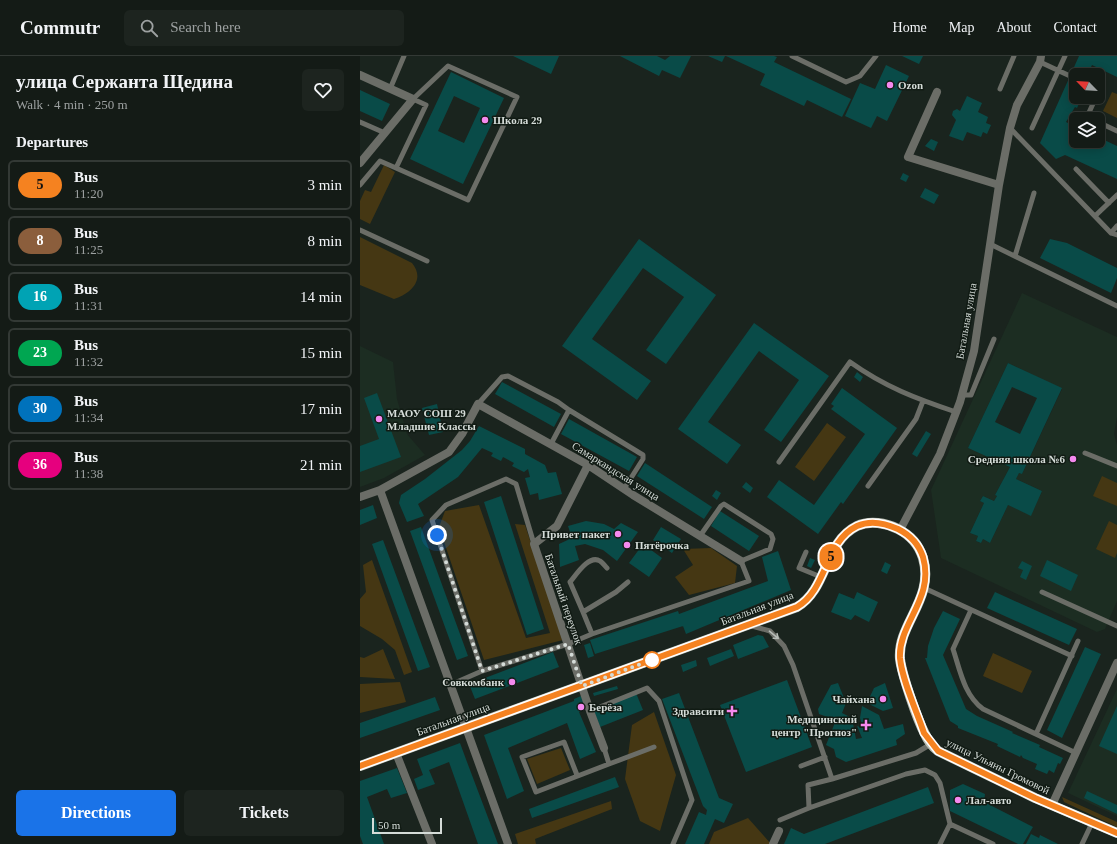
<!DOCTYPE html>
<html lang="en">
<head>
<meta charset="utf-8">
<style>
	:root { --surface:#141b16; --page:#1d241f; --text:#f1f3f6; --muted:#9da1a1; --line:#333935; --accent:#1a73e8 }
	body { margin:0; font-family:"Times New Roman",serif; background:var(--page); color:var(--text); height:100vh; display:flex; flex-direction:column; font-size:15px; white-space:nowrap }
	* { box-sizing:border-box; margin:0 }
	p { font-size:13px; color:var(--muted) }
	.icon { flex:none; width:22px; height:22px; fill:none; stroke:currentColor; stroke-width:2; stroke-linecap:round; stroke-linejoin:round }
	.map { position:relative; flex:1; overflow:hidden }
	.details { display:flex; flex-direction:column; background:var(--surface); width:360px }
	.details>* { flex:none }
	.badge { padding:0 8px; border-radius:13px; font-size:14px; line-height:26px }
	.needle { width:26px; rotate:295deg }
	.tools { position:absolute; left:709px; top:12px; display:grid; gap:8px }
	.tools a { display:grid; place-items:center; width:36px; height:36px; border-radius:6px; background:var(--surface); box-shadow:0 2px 10px #0003,0 0 0 1px var(--line); font-size:20px }
	.scale { position:absolute; left:12px; bottom:10px; width:70px; box-sizing:border-box; padding-left:4px; border:2px solid #d5dcd8; border-top:0; font-size:11px; line-height:14px; white-space:nowrap; color:#d5dcd8; -webkit-text-stroke:3px #111b14; paint-order:stroke }
	.you { position:absolute; width:20px; height:20px; margin:-10px; border:3px solid #fff; border-radius:50%; background:#1a73e8; box-shadow:0 0 0 6px #1a73e833 }
	.map>.badge { position:absolute; translate:-50% -50%; box-shadow:0 0 0 2px #fff }
	h2 { padding:0 16px; font-size:15px; line-height:36px }
	.round { display:grid; place-items:center; flex:none; width:42px; height:42px; border-radius:6px; background:var(--page) }
	.headline { display:flex; align-items:center; justify-content:space-between; height:68px; padding:0 16px }
	h1 { font-size:19px; font-weight:700; line-height:30px }
	.button { display:flex; gap:8px; margin-top:auto; padding:8px 16px }
	.button a { flex:1; height:46px; border-radius:6px; background:var(--accent); color:#fff; font-size:16px; font-weight:700; line-height:46px; text-align:center }
	.button a+a { background:var(--page); color:var(--text) }
	ul { padding:0; list-style:none }
	li { display:flex; align-items:center; gap:12px; height:50px; margin:0 8px 6px; padding:0 8px; border:2px solid var(--line); border-radius:6px }
	li div { flex:1 }
	li b { display:block; font-size:15px }
	li em { font-style:normal }
	li .badge { min-width:44px; font-weight:700; text-align:center }
	header { display:flex; align-items:center; gap:24px; box-sizing:border-box; height:56px; padding:0 20px; background:var(--surface); border-bottom:1px solid var(--line) }
	header strong { font-size:19px }
	nav { display:flex; gap:22px; margin-inline-start:auto; font-size:14px }
	.search { width:280px; height:36px; background:var(--page); display:flex; align-items:center; gap:10px; box-sizing:border-box; padding:0 14px; border-radius:6px; color:var(--muted); font-size:15px }
	main { display:flex; flex:1; min-height:0 }
	.map>svg:first-child { display:block }
	.built { fill:#1c2d22; fill-rule:evenodd }
	.green { fill:#453713 }
	.building { fill:#094b48; fill-rule:evenodd }
	.lines { fill:none; stroke-linecap:round; stroke-linejoin:round }
	.service { stroke:#6b6d67; stroke-width:5 }
	.minor { stroke:#6b6d67; stroke-width:8 }
	.primary { stroke:#b5b9ae; stroke-width:10 }
	.oneway { stroke:#b5bbb6 }
	.line-casing { stroke:#fff; stroke-width:9 }
	.line { stroke:#f58220; stroke-width:6 }
	.walk { stroke:#d5dcd8; stroke-width:4; stroke-dasharray:0 7.2 }
	.poi-dot { fill:#f589ef; stroke:#111b14; stroke-width:1.5 }
	.stop-dot { fill:#fff; stroke:#f58220; stroke-width:2 }
	.labels { text-anchor:middle; stroke-width:3; stroke-linejoin:round; paint-order:stroke }
	.poi-label { font-size:11px; font-weight:bold; fill:#d5dcd8; stroke:#111b14; text-anchor:start }
	.street-label { font-size:11px; fill:#d5dcd8; stroke:#111b14 }
</style>
</head>
<body>
<header>
<strong>Commutr</strong>
<div class="search"><svg class="icon" aria-label="search" viewBox="0 0 24 24"><circle cx="10" cy="10" r="6"/><path d="M15 15l6 6"/></svg>Search here</div>
<nav><a>Home</a><a>Map</a><a>About</a><a>Contact</a></nav>
</header>
<main>
<section class="details">
<div class="headline"><div><h1>улица Сержанта Щедина</h1><p>Walk · 4 min · 250 m</p></div><a class="round"><svg class="icon" aria-label="heart" viewBox="0 0 24 24"><path d="M12 20l-8-8c-3-5 5-10 8-4 3-6 11-1 8 4z"/></svg></a></div>
<h2>Departures</h2>
<ul>
<li><span class="badge" style="background:#f58220;color:#111">5</span><div><b>Bus</b><p>11:20</p></div><em>3 min</em></li>
<li><span class="badge" style="background:#8b5e3c;color:#fff">8</span><div><b>Bus</b><p>11:25</p></div><em>8 min</em></li>
<li><span class="badge" style="background:#00a3b4;color:#fff">16</span><div><b>Bus</b><p>11:31</p></div><em>14 min</em></li>
<li><span class="badge" style="background:#00a651;color:#fff">23</span><div><b>Bus</b><p>11:32</p></div><em>15 min</em></li>
<li><span class="badge" style="background:#0072bc;color:#fff">30</span><div><b>Bus</b><p>11:34</p></div><em>17 min</em></li>
<li><span class="badge" style="background:#e6007e;color:#fff">36</span><div><b>Bus</b><p>11:38</p></div><em>21 min</em></li>
</ul>
<div class="button"><a>Directions</a><a>Tickets</a></div>
</section>
<div class="map">
<svg width="757" height="788" viewBox="0 0 757 788">
	<rect width="100%" height="100%" fill="#1a241e"/>
	<path class="built" d="M662 237 757 281V361L754 378 757 389V545L745 573 737 576 581 502 571 434ZM648 307 702 333 662 418 659 417 656 423 682 435 671 459 648 449 630 487 623 483 621 487 616 485 618 480 610 477 624 447 620 445 623 440 634 445 637 440 635 439 650 411 608 392Z
		M0 290 33 306 37 343 47 378 65 399 24 422 0 431Z
		M757 633V760L708 737Z"/>
	<path class="green" d="M752 36 757 38V62L743 55Z
		M24 109 35 116 10 168 0 163V145L5 134 11 136Z
		M0 181 52 207C66 224 50 238 34 243L0 229Z
		M467 367 486 381 454 425 435 411Z
		M742 420 757 427V450L733 440Z
		M119 449 166 582 190 577 155 468 165 469 203 584 124 604 79 471 85 455Z
		M749 465 757 469V497L755 502 736 493Z
		M351 492 377 510 375 527 329 539 315 521 333 509 323 493Z
		M12 504 52 616 44 619 35 594 22 583 0 570V543L6 536 3 509Z
		M23 593 35 623 0 621V601L4 602Z
		M633 597 672 615 662 637 623 620Z
		M40 626 46 646 0 657V628Z
		M294 656 316 719 300 775 280 765 265 723 272 669Z
		M201 692 210 714 177 728 167 703Z
		M702 741 757 766V771L704 746Z
		M251 745 252 753 175 783 176 788H158L155 778Z
		M388 762 411 788H349L354 776Z"/>
	<path class="building" d="M153 0H199L191 18Z
		M260 0H297L305 4 310 0H331L320 22 302 14 299 20Z
		M348 0H365L362 6Z
		M366 0H414L417 1 414 6 491 43 482 61 447 44 444 50 400 29 405 18Z
		M542 0H563L559 8Z
		M719 0H757V21L732 9 728 17 732 19H716V41H722L717 52 715 51 706 66 716 71V85H738V81L757 90V123L705 99 696 103 680 87Z
		M526 9 549 20 527 65 517 60 511 72 485 60 500 27 515 33Z
		M91 16 144 42 103 128 50 103ZM94 40 120 52 104 87 78 75Z
		M0 34 30 48 22 65 0 55Z
		M607 40 622 47 618 56 628 61 626 67 631 69 627 78 623 76 621 81 607 76 603 85 589 80 596 64 592 59 593 55 597 53 600 55Z
		M571 83 578 86 574 95 565 90Z
		M543 117 549 120 546 126 540 123Z
		M565 132 579 139 574 148 560 141Z
		M279 183 356 239 306 308 286 294 324 241 283 212 232 283 291 325 277 344 202 290Z
		M690 183 707 187 757 212V222L751 237 680 202Z
		M394 267 469 320 421 386 404 374 439 324 399 295 348 366 381 389 367 408 318 373Z
		M648 307 702 332 662 418 659 417 656 423 682 435 671 460 648 449 630 487 623 483 621 487 616 485 618 480 610 477 624 447 620 445 623 440 634 445 637 440 635 439 650 411 608 392ZM652 331 677 342 660 378 635 366Z
		M497 316 503 321 500 326 494 321Z
		M142 326 201 358 194 371 135 338Z
		M482 332 537 372 483 448 481 446 458 478 407 441 419 424 454 449 505 378 471 353 474 350 471 348Z
		M17 337 41 401 0 416V390L19 383 4 342Z
		M77 348 83 376 69 379 62 352Z
		M209 363 277 401 269 415 201 378Z
		M119 370 165 393V398L185 409 188 417 196 416 202 438 179 444 178 437 170 439 165 422 170 421 168 413 164 416 152 410 154 407 143 401 141 405 131 400 133 397 122 392 98 421 58 448 64 460 47 466 39 447 41 439 65 423 102 394 110 385Z
		M566 375 571 378 557 401 552 398Z
		M285 407 352 451 344 463 277 420Z
		M386 426 393 432 390 437 382 431Z
		M356 434 361 437 357 444 352 440Z
		M141 440 184 573 167 579 124 446Z
		M13 449 17 462 0 469V454Z
		M360 455 399 480 389 495 351 470Z
		M226 465 244 468 254 473 261 467 278 476 257 505 243 494 225 488 215 490 219 504 200 511 199 488 212 482 208 470Z
		M61 471 108 600 97 604 50 475Z
		M301 471 321 483 312 497 293 484Z
		M23 484 70 611 58 615 12 488Z
		M283 488 302 502 289 521 269 507Z
		M418 495 431 534 326 578 320 562 323 570 235 598 230 584 318 555 319 558 408 525 402 501Z
		M450 502 455 504 451 512 447 510Z
		M687 504 718 519 711 535 680 520Z
		M662 505 672 510 666 524 660 521 663 514 658 512Z
		M525 506 531 509 527 518 521 515Z
		M497 536 518 546 509 566 495 559 491 564 471 556 479 537 494 543Z
		M635 536 717 573 709 589 627 552Z
		M583 555 600 563 583 599 606 653 617 660 653 676 652 677 680 689 679 691 703 702 700 708 698 707 694 717 689 714 687 718 675 713 677 708 663 702 661 699 660 701 637 690 638 688 598 672V670L590 665 565 602H567L568 590 574 572Z
		M398 579 403 580 409 591 378 603 373 589Z
		M230 587 234 600 228 602 224 589Z
		M725 591 741 598 702 682 687 674Z
		M371 593 374 600 350 610 347 602Z
		M193 596 199 611 115 643 109 628Z
		M336 604 337 610 323 616 321 609Z
		M427 624 452 691 386 716 360 649Z
		M478 627 486 647 482 657 492 662 496 683 502 682 497 670 503 672 500 662 502 650 519 659 524 673 543 668 545 678 536 684 537 689 486 706 476 701 474 693 466 689 476 664 459 658 458 653 471 629Z
		M525 627 533 652 523 655 507 647 514 632Z
		M257 630 258 633 234 640 233 637Z
		M276 637 283 654 240 671 234 655Z
		M319 637 359 742 373 748 364 767 355 763 344 788H325L339 756 346 759 347 754 343 750 302 643Z
		M221 640 226 653 219 656 236 696 220 703 207 667 148 692 164 735 147 743 124 679 214 645V643Z
		M75 641 80 654 0 682V667Z
		M757 650V698L739 690Z
		M100 687 107 706 138 788H118L89 706 69 714 75 728 58 734 54 723 63 719 57 703Z
		M37 712 47 737 31 742 27 733 7 741 24 788H3L0 780V725Z
		M255 721 259 731 172 762 169 753Z
		M603 728 625 738 624 746 673 771 663 788H658L590 755V734Z
		M568 731 574 747 465 788H424L431 772 444 778Z
		M727 735 757 749V758L724 742Z
		M671 778 679 782 680 779 698 788H666Z"/>
	<g class="lines">
		<path class="service" d="M432 0 486 26 500 20 516 0
			M680 6 710 20
			M88 10 157 41 108 144 36 112 66 49 53 43Z
			M30 33 44 0
			M640 33 654 0
			M738 33V36
			M732 63 727 61 736 41
			M0 66 25 77
			M738 66 757 75
			M650 72 751 177 757 179
			M672 72 705 0
			M716 113 749 147
			M0 129 20 105 36 112
			M735 160 757 139
			M0 174 67 205
			M751 177 757 170
			M630 188 757 250
			M655 200 674 137
			M602 339H611L634 283
			M118 348 142 321 148 320 198 346 209 354 191 388
			M209 354 283 399V403L264 433
			M725 397 757 410
			M419 406 490 306C525 331 557 343 596 356
			M508 430 556 363 563 345
			M446 496 439 512 461 521
			M564 532 712 600
			M682 536 757 570
			M611 554 593 593C600 614 604 639 623 653L716 697
			M223 556 210 526C216 519 229 498 240 505 242 506 245 510 247 512
			M392 570 410 575 424 590 433 609 472 723 556 697 571 688
			M232 578 389 525 381 505 410 493 413 483 411 478 364 448 361 450 340 480
			M122 615 208 588 232 578 223 556 256 536 268 526
			M90 629 122 615 72 464 86 449 146 423 156 428 174 488
			M230 655 287 632 299 645 332 744 313 788
			M676 678 718 585
			M249 708 294 691
			M441 710 465 701
			M217 719 204 686 162 701 176 736 249 708 244 692
			M449 752 546 718 565 714 575 719 580 727 590 768 580 788
			M420 764 449 752 448 729 472 723
			M590 768 633 788
			M722 788 732 767"/>
		<path class="minor" d="M0 19 53 43 0 107
			M577 36 548 101 639 129
			M228 409 197 470 174 488 230 655 244 692
			M20 434 148 788
			M0 441 20 434 89 396 102 378 118 348 228 409 273 439 381 505
			M540 474 580 398 600 346 614 295 639 129 650 72 657 49 680 6 681 0
			M36 697 72 788
			M692 749 757 607
			M413 788 419 775"/>
		<path class="primary" d="M0 710 437 551C468 533 464 486 497 470 510 464 526 467 538 473 550 479 559 489 563 502 575 543 537 568 540 603 542 619 557 663 565 678 568 685 572 690 578 695L675 742 757 777"/>
	</g>
	<defs><path id="oneway-shaft" d="M-6 0H5M1.5-3L5.5 0L1.5 3" fill="none" stroke-width="1.6" stroke-linecap="round" stroke-linejoin="round"/></defs>
	<use class="oneway" href="#oneway-shaft" transform="translate(414 579) rotate(40)"/>
	<g class="lines">
		<defs>
			<path id="line" d="M0 710 437 551C468 533 464 486 497 470 510 464 525 467 538 473 550 479 559 489 563 501 575 543 538 567 540 602 542 624 557 656 564 677L578 695 675 742 757 777"/>
		</defs>
		<use href="#line" class="line-casing"/>
		<use href="#line" class="line"/>
		<path class="walk" d="M77 479 122 615 208 588 222 630 292 604"/>
	</g>
	<g class="poi-dot">
		<circle cx="530" cy="29" r="4"/>
		<circle cx="125" cy="64" r="4"/>
		<circle cx="19" cy="363" r="4"/>
		<circle cx="713" cy="403" r="4"/>
		<circle cx="258" cy="478" r="4"/>
		<circle cx="267" cy="489" r="4"/>
		<circle cx="152" cy="626" r="4"/>
		<circle cx="523" cy="643" r="4"/>
		<circle cx="221" cy="651" r="4"/>
		<path d="M370 649h4v4h4v4h-4v4h-4v-4h-4v-4h4z"/>
		<path d="M504 663h4v4h4v4h-4v4h-4v-4h-4v-4h4z"/>
		<circle cx="598" cy="744" r="4"/>
	</g>
	<circle class="stop-dot" cx="292" cy="604" r="8"/>
	<g class="labels">
		<g class="poi-label">
			<text x="538" y="33">Ozon</text>
			<text x="133" y="68">Школа 29</text>
			<text x="27" y="361">МАОУ СОШ 29<tspan x="27" dy="13">Младшие Классы</tspan></text>
			<text x="705" y="407" text-anchor="end">Средняя школа №6</text>
			<text x="250" y="482" text-anchor="end">Привет пакет</text>
			<text x="275" y="493">Пятёрочка</text>
			<text x="144" y="630" text-anchor="end">Совкомбанк</text>
			<text x="515" y="647" text-anchor="end">Чайхана</text>
			<text x="229" y="655">Берёза</text>
			<text x="364" y="659" text-anchor="end">Здравсити</text>
			<text x="497" y="667" text-anchor="end">Медицинский<tspan x="497" dy="13">центр "Прогноз"</tspan></text>
			<text x="606" y="748">Лал-авто</text>
		</g>
		<g class="street-label">
			<text transform="translate(606 265) rotate(-80)" y="4">Батальная улица</text>
			<text transform="translate(256 415) rotate(32)" y="4">Самаркандская улица</text>
			<text transform="translate(204 543) rotate(71)" y="4">Батальный переулок</text>
			<text transform="translate(397 552) rotate(-21)" y="4">Батальная улица</text>
			<text transform="translate(93 663) rotate(-20)" y="4">Батальная улица</text>
			<text transform="translate(638 710) rotate(26)" y="4">улица Ульяны Громовой</text>
		</g>
	</g>
</svg>
<div class="tools">
<a><svg class="needle" viewBox="-14 -14 28 28"><path d="M0-13l5 13h-10z" fill="#e53935"/><path d="M0 13l5-13h-10z" fill="#9da1a1"/></svg></a>
<a><svg class="icon" aria-label="layers" viewBox="0 0 24 24"><path d="M12 4l9 5-9 5-9-5zM3 14l9 5 9-5"/></svg></a>
</div>
<div class="scale">50 m</div>
<div class="you" style="left:77px;top:479px"></div>
<b class="badge" style="left:471px;top:501px;background:#f58220;color:#111">5</b>
</div>
</main>
</body>
</html>
